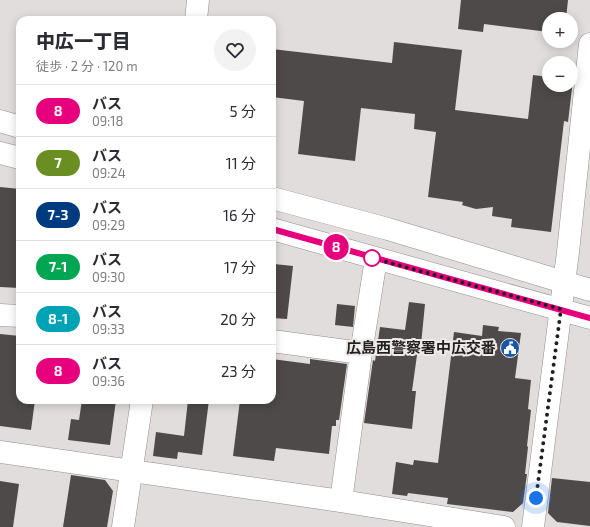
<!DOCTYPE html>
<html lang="ja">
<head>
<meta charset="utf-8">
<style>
	:root { --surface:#fff; --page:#f2f2f3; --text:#2b2b33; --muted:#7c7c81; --line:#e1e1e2 }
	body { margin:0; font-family:"Exo 2","Noto Sans JP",sans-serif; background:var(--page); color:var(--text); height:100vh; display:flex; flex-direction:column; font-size:15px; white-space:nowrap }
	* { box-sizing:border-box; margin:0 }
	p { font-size:13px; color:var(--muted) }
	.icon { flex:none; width:22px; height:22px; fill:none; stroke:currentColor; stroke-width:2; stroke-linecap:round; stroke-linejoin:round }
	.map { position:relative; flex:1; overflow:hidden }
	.drawer { position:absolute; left:16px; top:16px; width:260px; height:388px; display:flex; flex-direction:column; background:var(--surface); border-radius:12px; box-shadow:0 2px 10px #0003 }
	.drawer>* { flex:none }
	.badge { padding:0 8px; border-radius:13px; font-size:14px; line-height:26px }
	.buttons { position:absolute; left:542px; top:12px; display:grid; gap:8px }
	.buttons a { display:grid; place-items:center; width:36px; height:36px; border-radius:50%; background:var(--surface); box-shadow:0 2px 10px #0003; font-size:20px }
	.you { position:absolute; width:20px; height:20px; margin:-10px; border:3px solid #fff; border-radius:50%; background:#1a73e8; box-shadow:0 0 0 6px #1a73e833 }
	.map>.badge { position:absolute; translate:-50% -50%; box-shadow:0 0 0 2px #fff }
	.round { display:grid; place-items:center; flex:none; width:42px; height:42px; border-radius:21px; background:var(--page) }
	.overview { display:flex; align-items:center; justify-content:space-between; height:68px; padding:0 20px }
	h1 { font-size:19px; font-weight:800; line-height:30px }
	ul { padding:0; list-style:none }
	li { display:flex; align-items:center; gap:12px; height:52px; padding:0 20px; border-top:1px solid var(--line) }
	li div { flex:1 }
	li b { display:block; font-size:15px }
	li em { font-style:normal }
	li .badge { min-width:44px; font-weight:700; text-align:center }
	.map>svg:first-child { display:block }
	.building { fill:#4d4a49 }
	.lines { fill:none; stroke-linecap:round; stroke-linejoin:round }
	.minor-casing { stroke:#928e8d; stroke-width:23 }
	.minor { stroke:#fff; stroke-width:22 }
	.line-casing { stroke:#fff; stroke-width:9 }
	.line { stroke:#e6007e; stroke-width:6 }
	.walk { stroke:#211f1f; stroke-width:4; stroke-dasharray:0 7.2 }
	.stop-dot { fill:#fff; stroke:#e6007e; stroke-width:2 }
	.labels { text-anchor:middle; stroke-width:4; stroke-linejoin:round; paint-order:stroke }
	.poi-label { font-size:15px; font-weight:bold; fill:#211f1f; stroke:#eeeae9; text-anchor:end }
</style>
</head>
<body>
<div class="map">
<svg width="590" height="527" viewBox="0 0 590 527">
	<rect width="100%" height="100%" fill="#e1dddc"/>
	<path class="building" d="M461 0H568L566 19H549V32L484 24 483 32 458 29Z
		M394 42 462 50 455 110 528 119 533 75 549 77V85H571V79L573 80 568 122 564 121 551 232 511 227 512 219 492 216 493 207 476 209 462 205 463 202 428 197 436 132 414 129 415 114 361 108 355 161 298 154 304 101 272 97V49L392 63Z
		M0 187 20 189V288L0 287Z
		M274 264 293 266 287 319 272 318V282Z
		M409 302 425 304 420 355H417L412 391H416L412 429 364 423 373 360 375 361 380 327 405 330Z
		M337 304 355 306 353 327 335 325Z
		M483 325 499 327 498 331 521 333 515 378 531 380 528 409 531 410 527 446 528 447 525 474H527L523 503 513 512 447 504 448 498 408 493 407 496 392 494 396 462 413 465 414 460 438 463 454 332 482 336Z
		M0 334 20 336V400H35L31 430 0 426Z
		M272 359 310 364V359L347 364 339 420H336V426H332L329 454 276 448 274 461 233 456 240 400H272Z
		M82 400H116L110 445 68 440 71 419 79 420Z
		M188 400H209L202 455 178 452 177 459 153 456 156 432 184 436Z
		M71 475 105 480 113 491 107 527H63Z
		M552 478 590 482V526L557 522 548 513Z
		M0 481 19 484 13 527H0Z"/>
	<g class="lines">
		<defs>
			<path id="minor" d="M196 20 198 0
				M0 121 20 127
				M0 153 20 158
				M272 198 388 229 590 290
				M272 229 590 318
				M0 315 20 316
				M272 341 361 353
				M0 452 341 501 504 527
				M341 501 361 353 376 259
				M123 527 142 400
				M533 527 568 252 590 44"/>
		</defs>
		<use href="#minor" class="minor-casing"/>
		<use href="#minor" class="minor"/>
	</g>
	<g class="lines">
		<defs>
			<path id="line" d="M272 229 590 318"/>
		</defs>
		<use href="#line" class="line-casing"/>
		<use href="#line" class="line"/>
		<path class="walk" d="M372 258 561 309 536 498"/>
	</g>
	<defs>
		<symbol id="civic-disc" viewBox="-11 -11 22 22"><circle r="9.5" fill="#1857a7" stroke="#eeeae9"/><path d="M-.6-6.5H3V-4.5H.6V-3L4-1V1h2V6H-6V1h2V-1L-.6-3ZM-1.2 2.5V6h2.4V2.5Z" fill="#fff"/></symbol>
	</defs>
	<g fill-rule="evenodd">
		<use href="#civic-disc" x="499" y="337" width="22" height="22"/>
	</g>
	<circle class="stop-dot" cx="372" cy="258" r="8"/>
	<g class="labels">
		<g class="poi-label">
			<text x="496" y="353">広島西警察署中広交番</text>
		</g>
	</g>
</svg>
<div class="buttons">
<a>+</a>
<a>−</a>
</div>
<div class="you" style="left:536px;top:498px"></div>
<b class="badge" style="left:336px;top:247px;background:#e6007e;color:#fff">8</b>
<section class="drawer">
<div class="overview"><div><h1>中広一丁目</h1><p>徒歩 · 2 分 · 120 m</p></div><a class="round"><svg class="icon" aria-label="heart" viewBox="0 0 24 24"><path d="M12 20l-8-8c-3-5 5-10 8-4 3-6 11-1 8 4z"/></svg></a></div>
<ul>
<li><span class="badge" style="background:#e6007e;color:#fff">8</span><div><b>バス</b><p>09:18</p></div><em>5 分</em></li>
<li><span class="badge" style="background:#6b8e23;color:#fff">7</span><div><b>バス</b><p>09:24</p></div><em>11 分</em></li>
<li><span class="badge" style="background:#003b80;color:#fff">7-3</span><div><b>バス</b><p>09:29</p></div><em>16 分</em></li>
<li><span class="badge" style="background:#00a651;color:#fff">7-1</span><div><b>バス</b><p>09:30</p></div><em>17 分</em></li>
<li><span class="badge" style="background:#00a3b4;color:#fff">8-1</span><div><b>バス</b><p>09:33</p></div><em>20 分</em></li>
<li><span class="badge" style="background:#e6007e;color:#fff">8</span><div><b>バス</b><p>09:36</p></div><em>23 分</em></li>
</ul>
</section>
</div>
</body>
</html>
